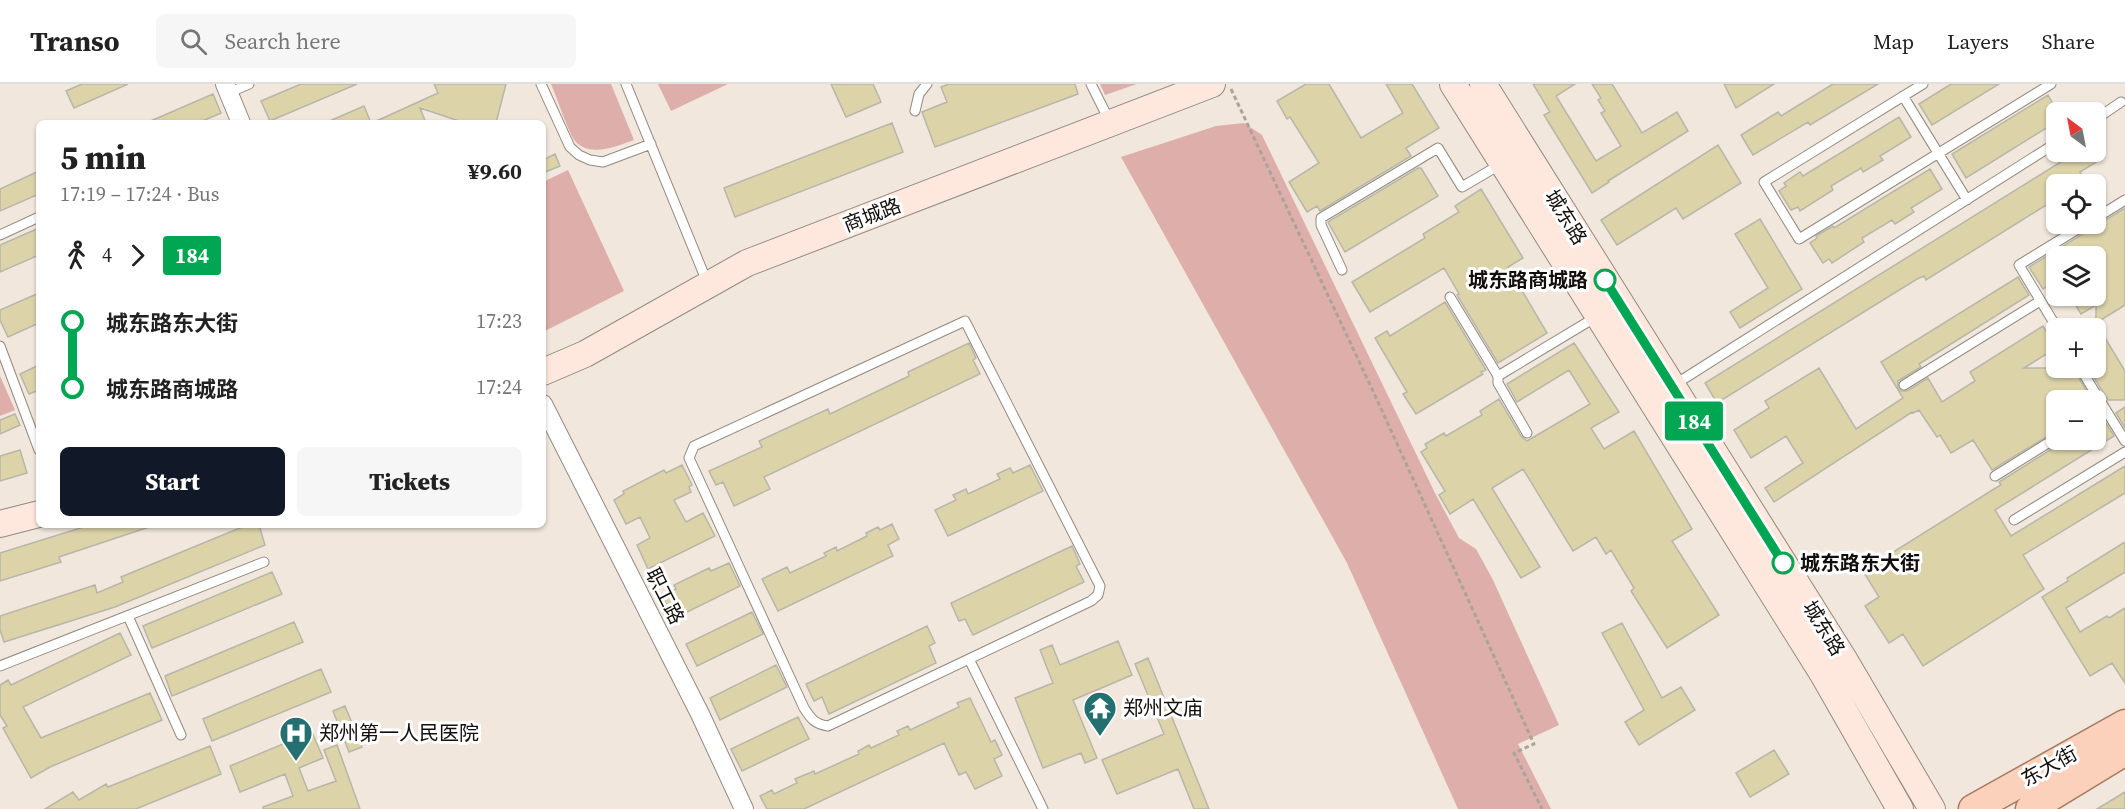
<!DOCTYPE html>
<html lang="en">
<head>
<meta charset="utf-8">
<style>
	:root { --surface:#fff; --page:#f6f6f6; --text:#222; --muted:#767676; --line:#e0e0e0; --accent:#111827 }
	body { margin:0; font-family:"Source Serif 4","Noto Sans SC",serif; background:var(--page); color:var(--text); height:100vh; display:flex; flex-direction:column; font-size:22px; white-space:nowrap }
	* { box-sizing:border-box; margin:0 }
	p { font-size:20px; color:var(--muted) }
	.icon { flex:none; width:33px; height:33px; fill:none; stroke:currentColor; stroke-width:2; stroke-linecap:round; stroke-linejoin:round }
	.map { position:relative; flex:1; overflow:hidden }
	.details { position:absolute; left:36px; top:36px; width:510px; height:408px; display:flex; flex-direction:column; background:var(--surface); border-radius:9px; box-shadow:0 2px 4px #0004 }
	.details>* { flex:none }
	.badge { padding:0 12px; border-radius:4px; font-size:21px; line-height:39px }
	.needle { width:39px; rotate:328deg }
	.tools { position:absolute; left:2046px; top:18px; display:grid; gap:12px }
	.tools a { display:grid; place-items:center; width:60px; height:60px; border-radius:9px; background:var(--surface); box-shadow:0 2px 4px #0004; font-size:30px }
	.map>.badge { position:absolute; translate:-50% -50%; box-shadow:0 0 0 3px #fff }
	.legs { display:flex; align-items:center; gap:9px; height:66px; padding:0 24px; font-size:20px }
	.legs p { margin-inline-start:auto }
	.summary { display:flex; align-items:center; justify-content:space-between; height:102px; padding:0 24px }
	h1 { font-size:33px; font-weight:800; line-height:45px }
	.action { display:flex; gap:12px; margin-top:auto; padding:12px 24px }
	.action a { flex:1; height:69px; border-radius:9px; background:var(--accent); color:#fff; font-size:24px; font-weight:800; line-height:69px; text-align:center }
	.action a+a { background:var(--page); color:var(--text) }
	ul { padding:0 24px; list-style:none }
	li { display:flex; align-items:center; gap:21px; height:66px; font-size:22px }
	li i { display:grid; place-items:center; width:9px; height:100%; margin:0 8px; background:currentColor }
	li i::after { content:''; width:15px; height:15px; margin:-8px; border:4px solid; border-radius:50%; background:var(--surface) }
	li p { margin-inline-start:auto }
	li:first-child i { background:linear-gradient(#0000 50%,currentColor 0) }
	li:last-child i { background:linear-gradient(currentColor 50%,#0000 0) }
	header { display:flex; align-items:center; gap:36px; box-sizing:border-box; height:84px; padding:0 30px; background:var(--surface); border-bottom:2px solid var(--line) }
	header strong { font-size:28px }
	nav { display:flex; gap:33px; margin-inline-start:auto; font-size:21px }
	.search { width:420px; height:54px; background:var(--page); display:flex; align-items:center; gap:15px; box-sizing:border-box; padding:0 21px; border-radius:9px; color:var(--muted); font-size:22px }
	.map>svg:first-child { display:block }
	.green { fill:#deaeab }
	.building { fill:#dcd3a9; stroke:#b8b6a9; stroke-width:1.5 }
	.lines { fill:none; stroke-linecap:round; stroke-linejoin:round }
	.lane-casing { stroke:#938a80; stroke-width:11 }
	.street-casing { stroke:#938a80; stroke-width:20 }
	.secondary-casing { stroke:#938a80; stroke-width:28 }
	.primary-casing { stroke:#a87961; stroke-width:31 }
	.path { stroke:#aba39a; stroke-width:3; stroke-dasharray:4.5 3; stroke-linecap:butt }
	.lane { stroke:#fff; stroke-width:9 }
	.street { stroke:#fff; stroke-width:18 }
	.secondary { stroke:#fee8dd; stroke-width:26 }
	.primary { stroke:#fcd1bc; stroke-width:28 }
	.line-1-casing { stroke:#fff; stroke-width:14 }
	.line-1 { stroke:#00a651; stroke-width:9 }
	.stop-1-dot { fill:#fff; stroke:#00a651; stroke-width:3 }
	.labels { text-anchor:middle; stroke-width:6; stroke-linejoin:round; paint-order:stroke }
	.street-label { font-size:20px; fill:#110e0b; stroke:#fff }
	.stop-label { font-size:20px; font-weight:bold; fill:#110e0b; stroke:#fff; text-anchor:end }
	.poi-label { font-size:20px; fill:#110e0b; stroke:#fff; text-anchor:start }
</style>
</head>
<body>
<header>
<strong>Transo</strong>
<div class="search"><svg class="icon" aria-label="search" viewBox="0 0 24 24"><circle cx="10" cy="10" r="6"/><path d="M15 15l6 6"/></svg>Search here</div>
<nav><a>Map</a><a>Layers</a><a>Share</a></nav>
</header>
<div class="map">
<svg width="2125" height="725" viewBox="0 0 2125 725">
	<rect width="100%" height="100%" fill="#f1e7dc"/>
	<path class="green" d="M551 0H611L634 56C617 62 590 74 575 57 569 50 556 11 551 0Z
		M658 0H728L671 27Z
		M1100 0H1137L1105 11Z
		M1244 39 1262 51 1435 409 1459 454 1476 465 1492 494 1559 641 1518 660 1551 725H1458L1347 479 1121 73 1216 42Z
		M568 86 624 207 543 248V98Z
		M0 292 15 326 0 332Z"/>
	<path class="building" d="M82 0H128L74 24 66 7Z
		M301 0H357L270 37 261 17Z
		M434 0H506L496 39H465L420 24 426 39H372L438 9Z
		M831 0H873L881 18 846 33Z
		M949 0H1075L1078 10 935 63 922 28 947 18 941 3Z
		M1306 0H1329L1361 54 1403 29 1386 0H1412L1439 44 1406 64 1411 72 1320 127 1317 122 1307 128 1289 98 1319 79 1290 33 1287 35 1277 17Z
		M1533 0H1575L1556 12 1596 77 1621 62 1601 29 1605 27 1598 16 1601 14 1592 0H1612L1642 49 1677 28 1688 47 1608 97 1609 98 1592 109 1544 31 1550 28Z
		M1724 0H1774L1736 24Z
		M1833 0H1878L1810 41 1808 38 1753 71 1741 51 1778 28 1781 32Z
		M1951 0H1999L1932 41 1919 20Z
		M213 10 221 29 198 39H146Z
		M2048 11 2056 25V38L1966 94 1952 70Z
		M364 22 371 39H325Z
		M1899 33 1911 53 1880 72 1883 76 1863 88 1861 84 1831 102 1833 106 1800 127 1798 123 1791 126 1779 107 1786 102 1784 99 1800 88 1803 92Z
		M892 39 903 68 735 133 724 104Z
		M1718 61 1741 99 1683 135 1676 124 1617 161 1601 136Z
		M2068 68H2096L2101 75 2080 88 2083 93 2072 100H2056V115L1926 196 1924 192 1917 195 1717 319 1705 299 2064 76 2061 72Z
		M555 70 560 82 543 89V76Z
		M1418 84H1421L1438 112 1345 168 1328 138Z
		M1930 85 1942 105 1911 124 1914 128 1895 140 1892 136 1862 154 1864 158 1832 179 1829 175 1823 179 1810 159 1817 154 1816 152 1833 142 1834 144Z
		M39 87V110L0 127V105Z
		M1481 105 1523 174 1508 183 1547 249 1498 279 1457 211 1459 210 1444 184 1370 228 1352 198 1425 154 1423 150 1459 128 1455 122Z
		M2125 124V221L2096 239 2125 287V316H2108L2088 284H2096V221L2081 230 2070 212H2096V172H2056V197L2043 205 2029 183Z
		M1760 135 1802 205 1740 244 1730 228 1768 204 1735 150Z
		M39 144V171L0 188V161Z
		M2018 193 2029 211 1919 280 1921 283 1898 297V304L1901 307H1907L1928 294 1942 318 1975 297 1970 288 2043 242 2056 264 2024 284H2073L2092 316H2056V347L1992 386 1973 356 1951 369 1940 351 1937 353 1919 326 1913 329 1912 328 1774 418 1765 404 1803 379 1786 352 1751 374 1734 346 1769 324 1765 317 1819 284 1856 345 1903 314 1881 278Z
		M39 209V239L8 253 0 236V226Z
		M1445 218 1486 286 1481 288 1483 290 1416 330 1403 310 1407 308 1375 254 1387 247 1390 252Z
		M969 259 976 274 973 276 980 290 764 393 770 405 734 422 723 398 716 401 709 387 762 363 759 357 828 325 830 330 909 292 908 288Z
		M1574 259 1619 328 1591 344 1604 365 1634 347 1692 445 1672 457 1719 531 1667 564 1631 507 1634 504 1611 466 1606 470 1596 453 1573 467 1523 385 1492 404 1540 483 1521 494 1473 415 1450 430 1439 411 1445 407 1421 368 1427 364 1425 360 1444 349 1446 352 1482 331 1480 327 1499 315 1521 352 1527 357 1590 320 1569 286 1517 318 1507 300Z
		M39 281V306L29 310 20 290Z
		M2125 323V344L2116 329Z
		M15 330 20 341 0 350V336Z
		M2104 336 2114 352 1995 426 2011 452 2125 382V409L2023 471 2044 505 1923 582 1903 550 1889 559 1865 522 1879 513 1863 487 1994 405 2001 401 1999 398 2066 356H2096V342Z
		M20 366 27 389 0 397V372Z
		M682 381 692 401 689 403 691 408 674 416 686 438 703 429 715 452 648 485 637 461 650 454 640 433 626 440 614 416 624 410 623 407 664 386 666 389Z
		M1030 381 1043 407 948 452 935 426 956 416 953 411 966 405 968 410 1000 395 997 390 1010 384 1013 389Z
		M892 440 899 455 888 461 893 472 778 527 762 495 787 483 790 489 826 472 824 469 836 463 837 467 867 452 866 449 878 443 880 446Z
		M90 441H148L149 443 59 473 61 478 0 497V469Z
		M247 441H259L265 461 115 523 4 558 0 546V532L95 501 97 509 123 498 121 493Z
		M2125 458V488L2066 524 2080 548 2107 532 2109 534 2125 524V599L2112 579 2090 592 2042 513 2068 497 2067 494Z
		M1072 462 1080 480 1076 482 1084 498 973 551 965 535 959 537 951 519Z
		M729 479 740 502 673 535 662 511 676 505 674 501 709 484 711 487Z
		M272 488 282 510 152 564 143 542Z
		M752 528 763 550 697 582 686 560Z
		M294 538 303 558 172 612 165 592Z
		M1622 539 1662 614 1681 603 1695 626 1639 661 1625 638 1644 626 1602 549Z
		M927 542 935 559 929 562 936 579 829 630 822 613 814 617 806 600Z
		M120 549 131 571 23 623 41 654 150 609 162 636 50 683 31 694 3 644 7 642 0 631V601L8 596 11 601Z
		M1118 557 1132 591 1073 616 1097 674 1085 679 1081 669 1043 684 1015 614 1053 599 1040 566 1052 561 1060 581Z
		M1148 574 1175 641 1209 725H1194L1178 685 1117 710 1102 676 1164 650 1135 580Z
		M776 581 787 603 720 636 710 614Z
		M321 585 331 608 212 657 203 635Z
		M970 614 991 658 995 656 1002 671 994 675 1002 692 975 705 966 688 959 691 944 659 804 725H767L760 712 772 706 774 710 797 699 795 695 814 687 815 690 859 670 858 667 869 661 871 664 899 651 897 647 908 642 910 646 959 623 957 619Z
		M345 622 362 663 349 668 333 627Z
		M798 633 809 655 742 687 731 665Z
		M312 648 323 674 299 684 308 707 336 697 324 666 337 661 360 725H263V723L293 712 285 690 240 708 230 682Z
		M210 662 221 690 136 725H45L73 708 79 716 106 700 108 703Z
		M1774 666 1789 690 1750 713 1736 689Z
		M2125 708V725H2097Z"/>
	<g class="lines">
		<defs>
			<path id="lane" d="M541 0 570 63 579 71 590 76 603 78 651 60
				M626 0 707 198
				M1091 0 1110 38
				M1923 0 1764 98 1799 155 2051 0
				M228 9 249 0
				M1903 12 1967 116
				M915 27 919 10 927 0
				M2096 35 2121 18
				M2096 134 2125 116
				M0 151 39 133
				M1342 186 1321 141V134L1438 64 1462 103 1501 80
				M1450 213 1498 292 1596 233
				M965 237 1100 502 1098 511 1091 517 828 642C815 640 811 635 804 624L689 374 694 362Z
				M2057 244 2019 181 2086 140
				M0 262 39 366
				M2080 284 2125 357
				M1498 292V299L1527 349
				M1674 301 2056 59
				M1904 301 2040 217
				M1995 392 2056 354
				M2014 436 2125 368
				M128 532 181 651
				M969 575 1043 725
				M0 582 264 478"/>
			<path id="street" d="M225 0 241 39
				M543 320 700 630 744 725"/>
			<path id="secondary" d="M1453 0 1823 590 1900 725
				M1483 0 1845 577 1932 725
				M543 288 585 270 747 179 1212 0
				M0 440 39 430"/>
			<path id="primary" d="M1973 725 2125 640
				M2030 725 2125 667"/>
		</defs>
		<use href="#lane" class="lane-casing"/>
		<use href="#street" class="street-casing"/>
		<use href="#secondary" class="secondary-casing"/>
		<use href="#primary" class="primary-casing"/>
		<path class="path" d="M1231 5 1373 307 1534 660 1514 669 1542 725"/>
		<use href="#lane" class="lane"/>
		<use href="#street" class="street"/>
		<use href="#secondary" class="secondary"/>
		<use href="#primary" class="primary"/>
	</g>
	<g class="lines">
		<defs>
			<path id="line-1" d="M1605 196 1783 479"/>
		</defs>
		<use href="#line-1" class="line-1-casing"/>
		<use href="#line-1" class="line-1"/>
	</g>
	<defs>
		<symbol id="temple-pin" viewBox="-11 -11 22 30"><path d="M0 17L-7.5 6A9.5 9.5 0 1 1 7.5 6Z" fill="#246f6f" stroke="#fff"/><path d="M0-6L5-2H3V0L6.5 2.5H4V6H1.5V3h-3V6H-4V2.5H-6.5L-3 0V-2H-5Z" fill="#fff"/></symbol>
		<symbol id="hospital-pin" viewBox="-11 -11 22 30"><path d="M0 17L-7.5 6A9.5 9.5 0 1 1 7.5 6Z" fill="#246f6f" stroke="#fff"/><path d="M-5-5h3v3.5h4V-5h3V5h-3V1.5h-4V5h-3Z" fill="#fff"/></symbol>
	</defs>
	<g fill-rule="evenodd">
		<use href="#temple-pin" x="1081" y="605" width="38" height="52"/>
		<use href="#hospital-pin" x="277" y="630" width="38" height="52"/>
	</g>
	<g class="stop-1-dot">
		<circle cx="1605" cy="196" r="10"/>
		<circle cx="1783" cy="479" r="10"/>
	</g>
	<g class="labels">
		<g class="street-label">
			<text transform="translate(872 131) rotate(-21)" y="7">商城路</text>
			<text transform="translate(1566 133) rotate(58)" y="7">城东路</text>
			<text transform="translate(665 512) rotate(63)" y="7">职工路</text>
			<text transform="translate(1824 544) rotate(58)" y="7">城东路</text>
			<text transform="translate(2049 682) rotate(-29)" y="7">东大街</text>
		</g>
		<g class="stop-label">
			<text x="1588" y="203">城东路商城路</text>
			<text x="1800" y="486" text-anchor="start">城东路东大街</text>
		</g>
		<g class="poi-label">
			<text x="1123" y="631">郑州文庙</text>
			<text x="319" y="656">郑州第一人民医院</text>
		</g>
	</g>
</svg>
<div class="tools">
<a><svg class="needle" viewBox="-14 -14 28 28"><path d="M0-13l5 13h-10z" fill="#e53935"/><path d="M0 13l5-13h-10z" fill="#767676"/></svg></a>
<a><svg class="icon" aria-label="locate" viewBox="0 0 24 24"><circle cx="12" cy="12" r="6"/><path d="M12 2v4M12 18v4M2 12h4M18 12h4"/></svg></a>
<a><svg class="icon" aria-label="layers" viewBox="0 0 24 24"><path d="M12 4l9 5-9 5-9-5zM3 14l9 5 9-5"/></svg></a>
<a>+</a>
<a>−</a>
</div>
<b class="badge" style="left:1694px;top:337px;background:#00a651;color:#fff">184</b>
<section class="details">
<div class="summary"><div><h1>5 min</h1><p>17:19 – 17:24 · Bus</p></div><b>¥9.60</b></div>
<div class="legs"><svg class="icon" aria-label="walk" viewBox="0 0 24 24"><circle cx="13" cy="4" r="2"/><path d="M13 8l-2 6 4 7M11 14l-3 7M7 12l3-4h3l4 4"/></svg>4<svg class="icon" aria-label="forward" viewBox="0 0 24 24"><path d="M9 5l7 7-7 7"/></svg><b class="badge" style="background:#00a651;color:#fff">184</b></div>
<ul>
<li><i style="color:#00a651"></i><b>城东路东大街</b><p>17:23</p></li>
<li><i style="color:#00a651"></i><b>城东路商城路</b><p>17:24</p></li>
</ul>
<div class="action"><a>Start</a><a>Tickets</a></div>
</section>
</div>
</body>
</html>
